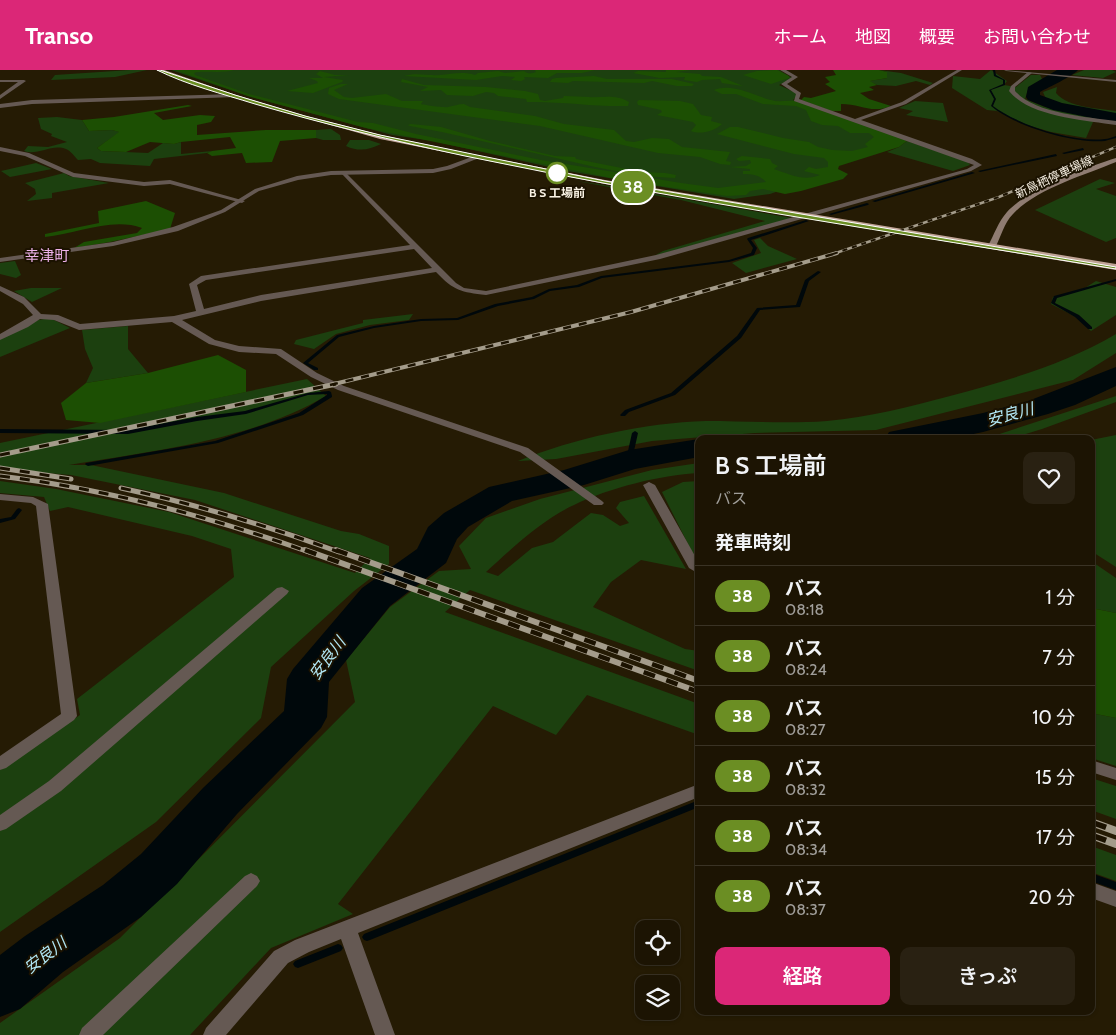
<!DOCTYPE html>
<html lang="ja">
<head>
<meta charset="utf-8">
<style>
	:root { --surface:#1c1403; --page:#292112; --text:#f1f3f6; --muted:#a09e9a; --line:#3a3325; --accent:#db2777 }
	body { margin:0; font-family:Cabin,"Noto Sans JP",sans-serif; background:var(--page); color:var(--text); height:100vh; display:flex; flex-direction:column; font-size:19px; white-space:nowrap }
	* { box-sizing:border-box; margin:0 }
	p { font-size:16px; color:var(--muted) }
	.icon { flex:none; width:28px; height:28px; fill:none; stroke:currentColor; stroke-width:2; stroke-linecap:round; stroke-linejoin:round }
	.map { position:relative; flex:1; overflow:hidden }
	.panel { position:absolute; left:695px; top:365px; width:400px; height:580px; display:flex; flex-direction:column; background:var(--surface); border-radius:10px; box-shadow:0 1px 4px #0004,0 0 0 1px var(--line) }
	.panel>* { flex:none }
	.badge { padding:0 10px; border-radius:16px; font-size:18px; line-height:32px }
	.tools { position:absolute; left:635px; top:850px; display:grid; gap:10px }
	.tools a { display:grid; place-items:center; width:45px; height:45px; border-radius:10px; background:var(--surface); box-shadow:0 1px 4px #0004,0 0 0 1px var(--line); font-size:25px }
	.map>.badge { position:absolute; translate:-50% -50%; box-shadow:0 0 0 2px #fff }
	h2 { padding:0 20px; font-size:19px; line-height:45px }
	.round { display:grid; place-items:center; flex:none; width:52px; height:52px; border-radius:10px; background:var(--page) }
	.head { display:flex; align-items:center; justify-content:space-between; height:85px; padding:0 20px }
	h1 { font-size:24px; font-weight:600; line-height:38px }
	.cta { display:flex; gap:10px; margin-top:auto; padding:10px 20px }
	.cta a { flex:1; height:58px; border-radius:10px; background:var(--accent); color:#fff; font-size:20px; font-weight:600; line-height:58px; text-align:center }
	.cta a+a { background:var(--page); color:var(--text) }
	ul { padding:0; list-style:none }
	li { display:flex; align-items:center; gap:15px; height:60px; padding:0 20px; border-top:1px solid var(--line) }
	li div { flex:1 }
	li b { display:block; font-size:19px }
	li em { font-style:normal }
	li .badge { min-width:55px; font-weight:700; text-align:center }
	header { display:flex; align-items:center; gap:30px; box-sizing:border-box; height:70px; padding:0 25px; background:var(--accent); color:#fff }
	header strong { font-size:24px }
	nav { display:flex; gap:28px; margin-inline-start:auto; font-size:18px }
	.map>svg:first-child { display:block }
	.green { fill:#1c400f }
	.forest { fill:#1c4f03 }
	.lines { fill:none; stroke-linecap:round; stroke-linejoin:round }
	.stream { fill:#00080b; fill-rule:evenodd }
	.river { fill:#00080b; fill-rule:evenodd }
	.minor { fill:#655953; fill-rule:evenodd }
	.tertiary { fill:#655953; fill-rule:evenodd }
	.secondary { fill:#8f7c72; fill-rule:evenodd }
	.trunk { fill:#bea295; fill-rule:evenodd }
	.rail-far4-casing { stroke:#a49c8b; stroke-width:2.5 }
	.rail-far3-casing { stroke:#a49c8b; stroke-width:4 }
	.rail-far2-casing { stroke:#a49c8b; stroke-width:5 }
	.rail-far1-casing { stroke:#a49c8b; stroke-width:6 }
	.rail-casing { stroke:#a49c8b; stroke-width:8 }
	.rail-far4 { stroke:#1b1200; stroke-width:2; stroke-dasharray:5; stroke-linecap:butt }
	.rail-far3 { stroke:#1b1200; stroke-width:2.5; stroke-dasharray:8; stroke-linecap:butt }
	.rail-far2 { stroke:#1b1200; stroke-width:3; stroke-dasharray:10; stroke-linecap:butt }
	.rail-far1 { stroke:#1b1200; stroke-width:4.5; stroke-dasharray:12; stroke-linecap:butt }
	.rail { stroke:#1b1200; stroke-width:5.5; stroke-dasharray:16; stroke-linecap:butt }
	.line { fill:#6b8e23; stroke:#fff }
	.stop-dot { fill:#fff; stroke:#6b8e23; stroke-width:2.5 }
	.labels { text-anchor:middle; stroke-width:4; stroke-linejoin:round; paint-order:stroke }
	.far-street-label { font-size:12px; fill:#f8f1e3; stroke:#1b1200 }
	.far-stop-label { font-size:12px; font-weight:bold; fill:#f8f1e3; stroke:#1b1200 }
	.far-quarter-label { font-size:15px; fill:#edb2ea; stroke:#1b1200 }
	.water-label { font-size:16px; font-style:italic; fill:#b2e8f6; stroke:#1b1200 }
</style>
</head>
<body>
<header>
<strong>Transo</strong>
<nav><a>ホーム</a><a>地図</a><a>概要</a><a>お問い合わせ</a></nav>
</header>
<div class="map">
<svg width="1116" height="965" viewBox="0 0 1116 965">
	<rect width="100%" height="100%" fill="#251b04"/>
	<path class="green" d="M130 0H147L115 7 51 10 55 5Z
		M171 0H779L792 8 779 15 796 23 797 26 793 30 907 69 838 95 832 102 770 124 734 129 567 101 433 71 392 65 251 27Z
		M879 0 901 3 933 13 930 15 916 11 896 16 877 15 869 11 887 8V2Z
		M991 0 1007 11 1004 15 1016 17 1031 5H1040L1043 11 1028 20 1025 29 1045 37 1116 52 1101 50 1093 52 1086 68 1051 62 1027 55 997 41 987 40 952 18 953 6 980 9Z
		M1084 0H1112L1116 2 1103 8 1072 5Z
		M1057 17 1056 23C1069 38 1097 38 1116 41V45L1087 41 1046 29 1043 22Z
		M915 31 943 33 948 52 906 45 913 41 899 38Z
		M57 47 82 50 89 61 112 60 120 62 97 78 101 81 148 83 163 73 174 74 181 72V84L212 81 207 83 154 89 150 96 100 93 91 89 78 90C75 87 70 80 66 79 52 73 38 86 24 81L28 76 48 77 67 72 51 66 52 64 41 59 38 48Z
		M331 59 340 65 341 70H323L316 68V60Z
		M350 70H369L381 74C369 80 359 82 346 76Z
		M907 71 968 92 970 95 953 101 887 82 899 77Z
		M36 93 52 99 10 107 1 101Z
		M64 103 69 106 109 113 52 123V128L27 131 36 124 35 119 25 113Z
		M1100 109 1115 113 1096 119 1116 126V168L1106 172 1035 140Z
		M576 111 598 114 792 148 654 186 663 181 765 151 681 130Z
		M760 168 768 176 797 189 746 203 732 193 761 183 754 170Z
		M15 191 21 205 16 208 0 204V193Z
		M1096 211 1116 217V245L1091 261 1076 247 1051 234 1053 227 1085 218Z
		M31 218H62L32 232 14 221Z
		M413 244 409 250 370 255 336 264 314 279 294 274 296 270 363 253V250Z
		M50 248 70 258 0 287V269L38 250Z
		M128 256V279L148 303 86 313 93 298 85 279 82 260Z
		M1116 264V283L1073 310 876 360 755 363 652 371 556 389 518 391C575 368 644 353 706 351 746 351 787 354 827 351 869 347 909 337 950 326 1007 311 1065 294 1116 264Z
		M307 309 326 326C249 371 156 380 69 395H91L224 423 341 461 359 464 389 476V494L354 521 271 597 261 648 156 752 0 862V700L80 645 77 629 234 507 231 479 192 466 68 437 50 441 44 427 0 423V411L56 419 169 442 355 503 370 488 195 430 71 405 0 399V373Z
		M1116 326V332L1042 359 1009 369H984Z
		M1116 365V497L1091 481V370Z
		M699 393V403C660 405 609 418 574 435 543 449 511 479 486 502L498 506 532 478 553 472 591 443 603 445 620 456 629 453 616 438 620 432 644 426 686 499 641 490 611 512 593 537 685 579 699 581V601L470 520 445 542 699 634V665L587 625 556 665 493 636 338 834 353 844 271 878 190 965H0V953L120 868 355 632 346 590 390 537 439 501 471 499 459 476 486 448 540 429 652 400Z
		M699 411V496L662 422 683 412Z
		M1091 491 1116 508V543L1091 538Z
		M1091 643 1116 648V696L1091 688Z
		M1091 708 1116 716V749L1091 740Z
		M1091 776 1116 785V811L1091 802Z"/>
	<path class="forest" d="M175 0H234C221 4 203 0 194 3L195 5 249 24 358 52 373 53 416 64 541 90 681 113 718 118 766 112C760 105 752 104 743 104V101H750V99L730 97 746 96 751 93 750 90 739 91 736 89 742 86 770 89 772 93 778 96 774 99C789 104 804 112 820 105L804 101 809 97 816 99 828 97V92L824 88 794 84 717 64 730 57H738L783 68 809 72 818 77 832 80 852 81 868 77 865 74 874 67 869 63H850L838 56 822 55 811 51 806 40 796 36 763 34 736 24H722L714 20C733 12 756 27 775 31 782 32 788 30 795 31L907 71 899 77 839 96 838 99 848 104 843 109 801 121 785 124 763 119 750 121 746 125 727 126 621 110 366 58 248 26Z
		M535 0H595L582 3H557L548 8 524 7 525 9 521 11 511 10 515 7 502 6 476 10 404 6C416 2 428 6 440 5 452 4 463 1 475 5L478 3 498 1 505 3 524 1C527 4 532 4 536 2Z
		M666 0H691L676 2 700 4 702 6 721 7 743 16 722 13 720 9 702 10 697 12 684 10 685 7 660 8 633 3 638 1 666 2Z
		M777 0 789 6V8L771 14 743 5 757 1Z
		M833 0H879L887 2V8L870 11 877 15 869 17 874 20 860 23 869 29 891 36C871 44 861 34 841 34V41H832L801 30 804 27 811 28 836 21 825 14 830 12 825 7 836 5Z
		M320 1 335 5H349L324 7 343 10 342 12 313 23 287 21 318 13 317 11 309 8H323L316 4Z
		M594 6 607 9H672L694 14 692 16H677L652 11 644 13 573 11 568 13 550 12 552 9 556 8Z
		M402 9 424 15 486 17 525 21 538 24 540 30 545 31 563 28 564 26C573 26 581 27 589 27 604 28 615 24 629 32L628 36C594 37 561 31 527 32L526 29 498 26 494 23 486 22 473 26 447 25 441 20 420 21 428 17 401 12Z
		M341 14H348L334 20 344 27 352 28 386 24 402 31H423L421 34C424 35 446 38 448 37 454 36 458 34 464 34L470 37 535 46 564 54 614 60 626 71 634 72 652 68 669 69 682 77 730 82 726 91 731 92 730 95 720 94 700 87 658 83 540 56 339 29 328 24 329 18Z
		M639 30 680 31 693 34 701 45 712 47 711 51 722 54C715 61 700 65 691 61L696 55 693 52 657 45 662 42 661 40 638 35 637 32Z
		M188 35 192 36 154 43 163 50 200 45 215 46 211 52 197 55V65L266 60H316V68L280 71 272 92 246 93 242 83 212 86 207 83 212 81 236 78 230 67 181 72 174 74 150 72 126 82 101 81 97 78 119 62 112 60 89 61 82 50 114 47Z
		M411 54 441 57 490 71 555 86 575 87 576 89 642 102 665 103 676 105 675 108 642 106 595 97 442 62 410 56 408 55Z
		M146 131 175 143 170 159 110 172 74 178 84 172 137 163 142 158C112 147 76 164 45 167V164L99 153 98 141Z
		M218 285 246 300V322L100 353 66 350 61 333 86 313 148 303Z
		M1091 538 1116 543V648L1091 643Z"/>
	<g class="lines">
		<path class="stream" d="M993 0H995L996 5 1005 10V15L991 20 996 29 993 36C1018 55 1074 73 1105 69 1108 69 1112 67 1116 66V68C1112 69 1108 70 1105 71 1074 74 1014 56 991 36L994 29 989 20 1003 14V10L994 6Z
			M1083 78 1084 80 1064 84 1062 83Z
			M1056 84 1057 86 980 102 978 101Z
			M972 102 975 103 875 132 872 131Z
			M867 133 869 134 868 135 831 145 829 144Z
			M806 150 809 151 751 170 757 178 754 185 729 192 602 208 579 217 550 221 534 229 498 236 458 250 421 251 374 258 339 267 308 293 318 298V300H314L303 293 337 265 374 256 421 249 457 248 495 234 532 227 549 219 577 215 601 206 729 190 751 183 753 178 747 169 748 168Z
			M818 201 821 202 809 211 800 237 760 240 741 268 675 325 629 342 625 346H621L620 345 625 340 671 323 737 266 757 238 796 235 805 210Z
			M1116 209V211L1057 228 1055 233 1079 245 1092 257V259H1088L1075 247 1051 233 1054 226Z
			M329 321 331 322 332 326V327L303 345 218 373 88 396 86 395 85 394 86 393 215 371 299 343 327 325V324L308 325 246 344 197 351 128 364 0 363V359L128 360 197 347 245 341 308 323Z
			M635 361 638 363 632 390 629 392 626 390 632 363Z
			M19 438 22 440 15 449 0 453V449L11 447 17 439Z
			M699 730V737L370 870 367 871 364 870 362 867 364 864Z
			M1091 803 1116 812V820L1091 811Z
			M338 874 341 875 343 878 341 881 298 898 295 897 293 894 295 891Z"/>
		<path class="river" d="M1057 0H1078C1073 6 1049 17 1040 22V25L1062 33 1116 43V53L1053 40 1028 30 1026 27 1028 17Z
			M1116 297V316L1075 335 1048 344 983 362 950 369H885L889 362 983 343 1028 331Z
			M699 369V387L635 399 584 415 512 431 468 457 457 469 446 493 390 536 329 612 327 647 321 658 237 744 177 814 141 847 63 902 20 939 0 947V885L25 866 103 815 141 784 203 718 284 641 287 609 293 599 362 518 417 479 428 457 444 443 489 417 564 400 629 380Z"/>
		<path class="minor" d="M780 0H786L798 7 787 14 801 23 799 29 855 49 902 32 957 0H962L906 34 861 50 972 89 982 95 971 101 660 189 486 225C461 222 454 221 436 202L261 231 182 250 215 270 239 276 281 279 317 303 344 316 528 378 602 431 604 433 602 435H594L520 382 338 320 311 307 276 284 239 282 209 274 172 252 79 260 54 250 40 249 28 257 0 270V264L33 245 23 234 0 221V216L24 227 41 244 58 245 80 254 174 246 196 241 189 214 201 206 410 175 342 104V102L344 101 456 213 464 218 486 221 656 185 967 99 974 95 794 31 796 24 781 14 792 7ZM414 179 432 198 261 225 204 239 197 215 206 210Z
			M1028 2 1032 3 1015 17V21C1035 44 1087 47 1116 51V55C1085 50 1030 47 1009 21L1011 16Z
			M0 10H24L26 11 0 29V25L18 12H0Z
			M234 24 236 27 32 34 0 38V34L32 30Z
			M0 77 29 83 74 103 144 112 170 110 245 131 242 133 170 114 144 116 73 107 25 86 0 81Z
			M649 412 655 415 699 493V504L689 498 643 415Z
			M0 424 33 427 48 434 77 646 74 650 6 698 0 700V686L61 644 36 436 31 433 0 430Z
			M282 517 289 521 287 524 61 721 6 759 0 761V745L49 711 277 518Z
			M1091 690 1116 698V710L1091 702Z
			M699 714V727L358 863 395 965H375L341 869 309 882 288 893 226 965H203L206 958 274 881 295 870Z
			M251 803 257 806 260 811 257 816 103 965H79L82 958 245 806Z
			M1091 812 1116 821V837L1091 828Z"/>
		<path class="tertiary" d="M1004 0 1116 10V12L1006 1Z
			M477 85 479 88 451 99 433 103 331 105 298 110 259 121 225 142 178 161 113 176 0 192V188L113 172 173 157 221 140 255 119 297 106 331 101 433 99 447 96Z"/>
		<path class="secondary" d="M1116 88V92C1085 105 1036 119 1013 144 1004 153 1001 167 995 178H989L988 176C994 165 998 152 1007 142 1026 120 1087 97 1116 88Z"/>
		<path class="trunk" d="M156 0H164L236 25 306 46 381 65 477 85 605 110 1116 194V200L605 114 380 69 232 27Z"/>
		<defs>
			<path id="rail-far4" d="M833 184 999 127 1116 77"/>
			<path id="rail-far3" d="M330 315 631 242 837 183"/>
			<path id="rail-far2" d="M0 385 336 314
				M0 398 71 409
				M0 406C106 419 208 446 309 482
				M121 418C195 434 268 456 339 482"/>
			<path id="rail-far1" d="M305 480 699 622
				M336 480 699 611"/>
			<path id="rail" d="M1091 752 1116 761
				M1091 765 1116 774"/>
		</defs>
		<use href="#rail-far4" class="rail-far4-casing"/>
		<use href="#rail-far3" class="rail-far3-casing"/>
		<use href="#rail-far2" class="rail-far2-casing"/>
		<use href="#rail-far1" class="rail-far1-casing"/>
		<use href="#rail" class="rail-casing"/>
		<use href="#rail-far4" class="rail-far4"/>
		<use href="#rail-far3" class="rail-far3"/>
		<use href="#rail-far2" class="rail-far2"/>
		<use href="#rail-far1" class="rail-far1"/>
		<use href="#rail" class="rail"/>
	</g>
	<path class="line" d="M157 0H160L235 25 305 46 380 65 477 85 605 111 1116 197V199C899 163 681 131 465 86 394 71 324 54 255 34 223 24 187 15 157 0Z"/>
	<circle class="stop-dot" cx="557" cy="103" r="10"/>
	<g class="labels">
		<g class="far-street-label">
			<text transform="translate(1054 107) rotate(-25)" y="4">新鳥栖停車場線</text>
		</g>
		<g class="far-stop-label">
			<text x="557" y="127">B S 工場前</text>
		</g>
		<g class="far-quarter-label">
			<text x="47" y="191">幸津町</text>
		</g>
		<g class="water-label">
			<text transform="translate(1010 344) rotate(-15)" y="6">安良川</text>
			<text transform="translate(327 588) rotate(-53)" y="6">安良川</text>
			<text transform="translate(45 885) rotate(-37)" y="6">安良川</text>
		</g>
	</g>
</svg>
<div class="tools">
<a><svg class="icon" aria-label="locate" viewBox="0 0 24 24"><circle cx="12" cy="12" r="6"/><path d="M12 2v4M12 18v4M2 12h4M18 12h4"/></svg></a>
<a><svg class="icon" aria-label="layers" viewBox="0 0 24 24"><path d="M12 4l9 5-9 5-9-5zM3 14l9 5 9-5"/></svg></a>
</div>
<b class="badge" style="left:633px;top:117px;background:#6b8e23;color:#fff">38</b>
<section class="panel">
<div class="head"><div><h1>B S 工場前</h1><p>バス</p></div><a class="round"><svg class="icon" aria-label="heart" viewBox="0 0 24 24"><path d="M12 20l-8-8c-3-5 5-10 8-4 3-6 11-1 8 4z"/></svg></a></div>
<h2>発車時刻</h2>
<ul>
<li><span class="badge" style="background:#6b8e23;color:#fff">38</span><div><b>バス</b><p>08:18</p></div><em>1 分</em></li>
<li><span class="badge" style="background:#6b8e23;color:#fff">38</span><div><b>バス</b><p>08:24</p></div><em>7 分</em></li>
<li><span class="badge" style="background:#6b8e23;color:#fff">38</span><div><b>バス</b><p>08:27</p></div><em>10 分</em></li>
<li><span class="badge" style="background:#6b8e23;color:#fff">38</span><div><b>バス</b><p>08:32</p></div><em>15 分</em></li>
<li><span class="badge" style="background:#6b8e23;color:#fff">38</span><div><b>バス</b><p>08:34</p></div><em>17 分</em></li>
<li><span class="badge" style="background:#6b8e23;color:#fff">38</span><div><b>バス</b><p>08:37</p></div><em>20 分</em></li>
</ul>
<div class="cta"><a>経路</a><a>きっぷ</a></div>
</section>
</div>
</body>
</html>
